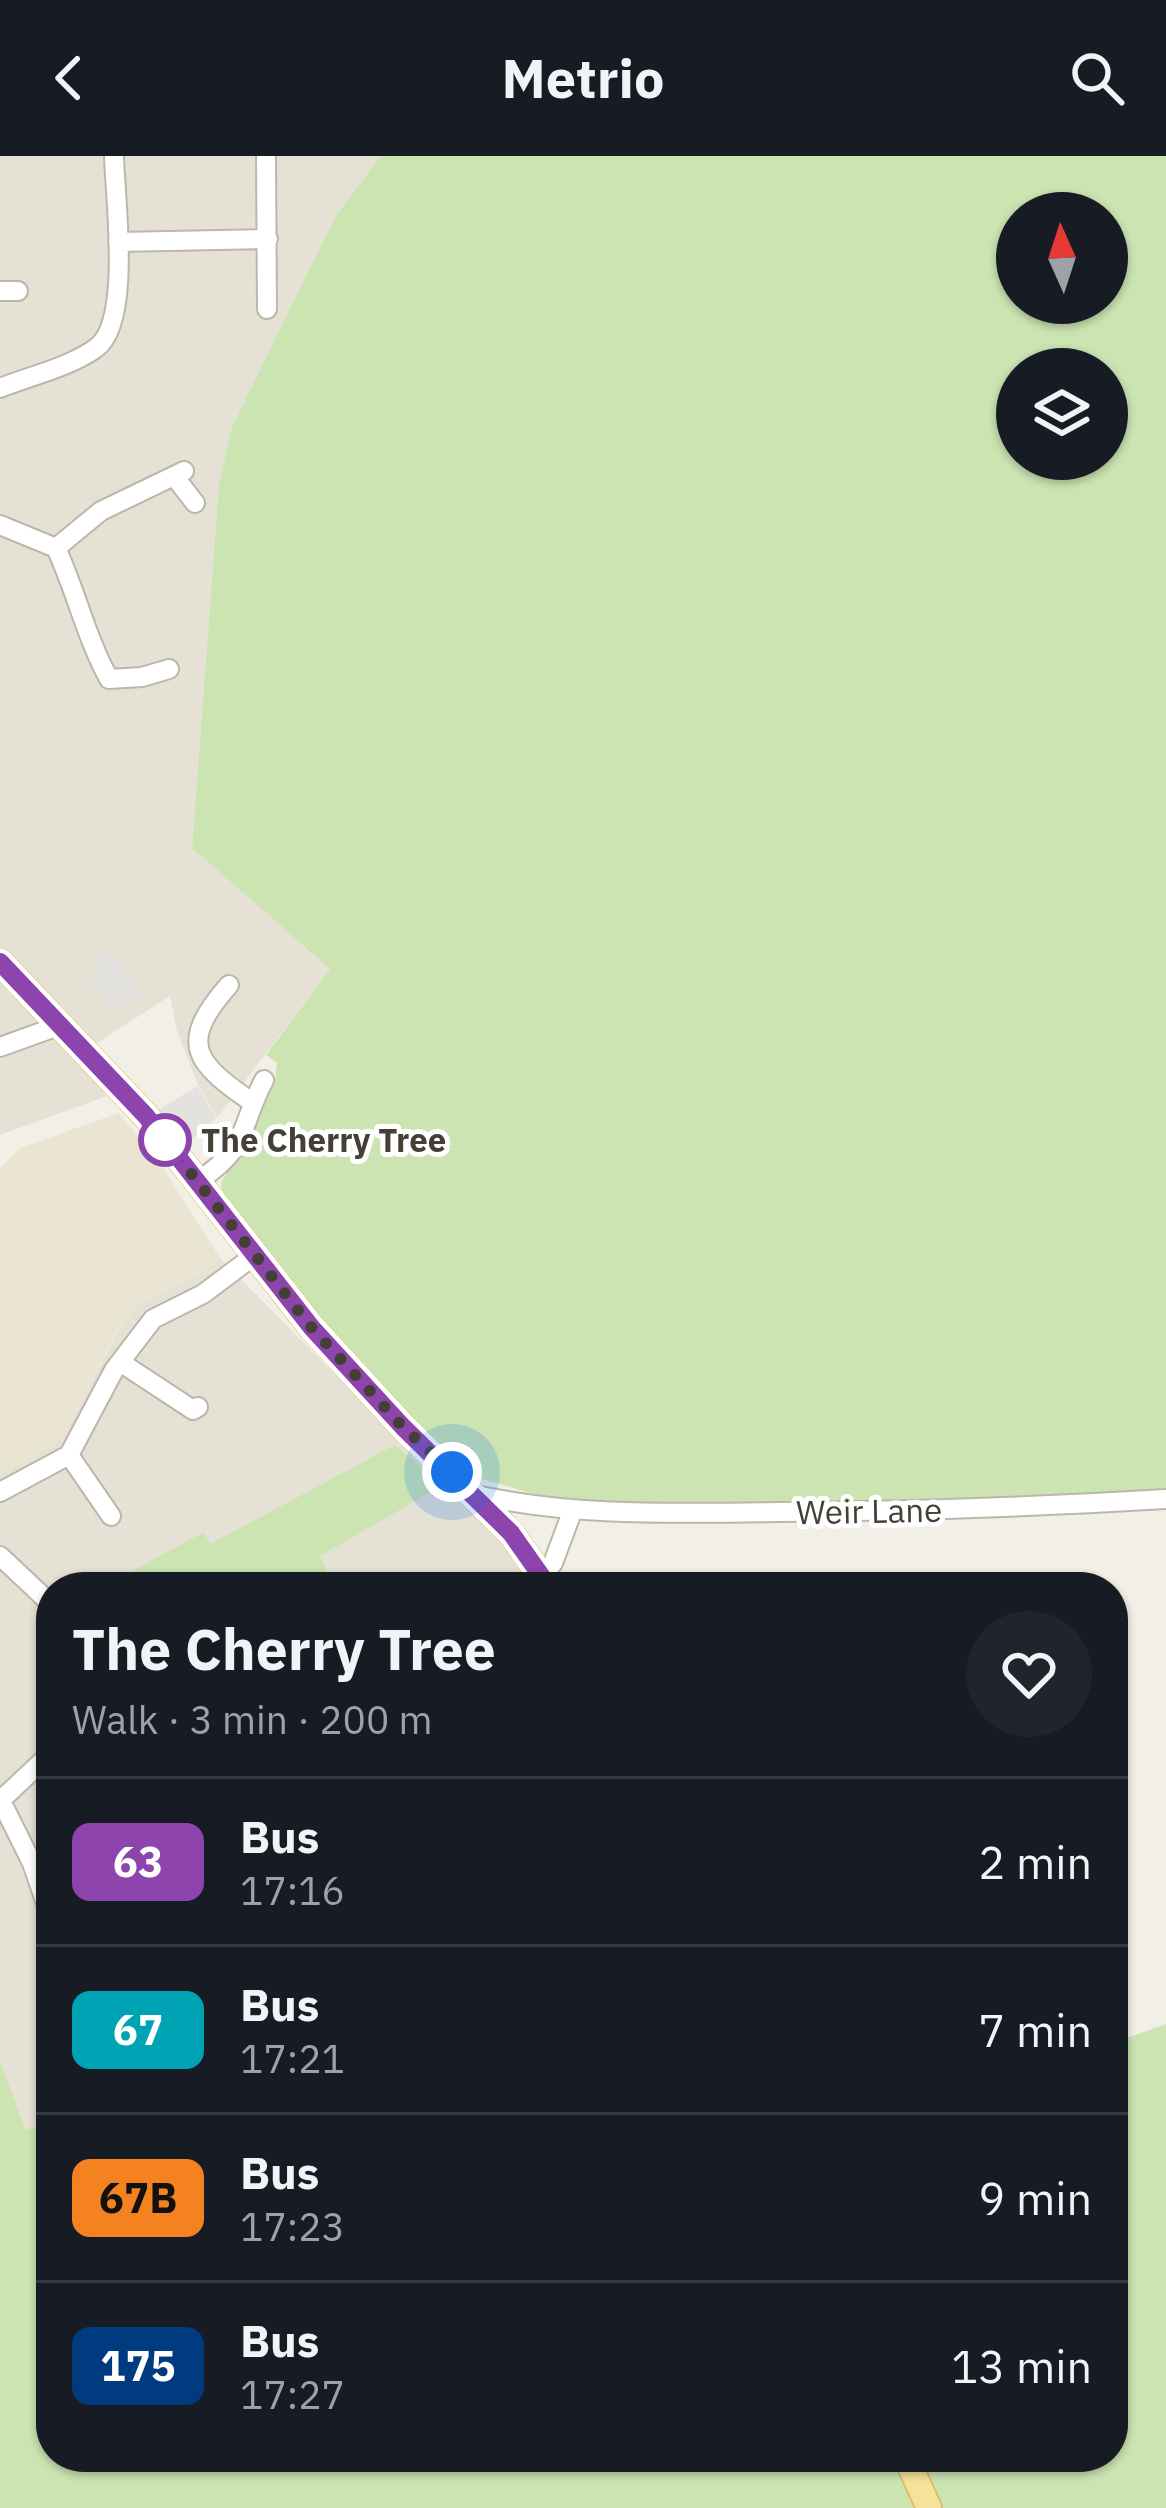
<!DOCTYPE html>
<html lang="en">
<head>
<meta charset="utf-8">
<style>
	:root { --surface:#171b24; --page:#20242c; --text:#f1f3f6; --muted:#9ea1a6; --line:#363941 }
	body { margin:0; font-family:"IBM Plex Sans",sans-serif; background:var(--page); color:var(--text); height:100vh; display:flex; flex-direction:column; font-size:45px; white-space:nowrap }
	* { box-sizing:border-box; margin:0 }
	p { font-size:39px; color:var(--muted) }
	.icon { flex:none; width:66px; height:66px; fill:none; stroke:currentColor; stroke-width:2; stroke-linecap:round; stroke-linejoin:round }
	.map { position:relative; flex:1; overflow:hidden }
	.drawer { position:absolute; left:36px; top:1416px; width:1092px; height:900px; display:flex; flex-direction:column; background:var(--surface); border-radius:48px; box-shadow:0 3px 9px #0004 }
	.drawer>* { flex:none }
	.badge { padding:0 24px; border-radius:18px; font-size:42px; line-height:78px }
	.needle { width:78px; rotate:357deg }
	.controls { position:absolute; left:996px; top:36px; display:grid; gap:24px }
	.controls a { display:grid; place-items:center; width:132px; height:132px; border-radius:50%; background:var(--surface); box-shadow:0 3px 9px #0004; font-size:60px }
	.you { position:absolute; width:60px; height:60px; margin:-30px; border:9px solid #fff; border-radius:50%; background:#1a73e8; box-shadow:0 0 0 18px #1a73e833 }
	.map>.badge { position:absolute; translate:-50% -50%; box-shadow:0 0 0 6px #fff }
	.round { display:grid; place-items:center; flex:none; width:126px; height:126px; border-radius:63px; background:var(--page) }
	.overview { display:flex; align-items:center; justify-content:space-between; height:204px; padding:0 36px }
	h1 { font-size:57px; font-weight:700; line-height:90px }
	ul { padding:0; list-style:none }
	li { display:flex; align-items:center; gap:36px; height:168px; padding:0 36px; border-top:3px solid var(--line) }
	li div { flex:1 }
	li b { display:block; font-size:45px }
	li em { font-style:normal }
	li .badge { min-width:132px; font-weight:700; text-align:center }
	header { display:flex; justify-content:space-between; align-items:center; height:156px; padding:0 36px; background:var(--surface); font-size:54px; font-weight:700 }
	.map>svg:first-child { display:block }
	.residential { fill:#e6e1d5 }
	.education { fill:#eae5d2 }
	.green { fill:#cbe4b2; fill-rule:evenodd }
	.parking { fill:#e3e2de }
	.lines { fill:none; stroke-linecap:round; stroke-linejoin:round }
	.minor-casing { stroke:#bdb7aa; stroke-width:22 }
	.major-casing { stroke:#dbc06b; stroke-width:28 }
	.minor { stroke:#fff; stroke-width:18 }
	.major { stroke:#f7e29b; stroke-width:24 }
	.line-casing { stroke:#fff; stroke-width:27 }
	.line { stroke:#8e44ad; stroke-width:18 }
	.walk { stroke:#454036; stroke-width:12; stroke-dasharray:0 21.6 }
	.stop-dot { fill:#fff; stroke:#8e44ad; stroke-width:6 }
	.labels { text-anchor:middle; stroke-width:10; stroke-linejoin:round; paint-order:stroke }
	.stop-label { font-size:33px; font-weight:bold; fill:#454036; stroke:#fff; text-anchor:start }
	.street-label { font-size:33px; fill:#454036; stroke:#fff }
</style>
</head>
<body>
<header><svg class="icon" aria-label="back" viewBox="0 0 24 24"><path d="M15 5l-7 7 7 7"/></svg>Metrio<svg class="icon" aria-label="search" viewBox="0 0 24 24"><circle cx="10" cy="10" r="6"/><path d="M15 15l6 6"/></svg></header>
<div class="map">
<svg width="1166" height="2352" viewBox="0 0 1166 2352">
	<rect width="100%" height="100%" fill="#f2efe7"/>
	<path class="residential" d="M0 0H381L335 61 232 271 219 328 192 692 330 813 217 962 198 929 177 875 170 840 75 901 107 940 0 979Z
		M220 1102 519 1405 537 1431H51V1963L26 1976 0 1911V1318L48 1292 65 1277 117 1177 138 1148 198 1119Z"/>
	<path class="education" d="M119 957 164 1014 220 1102 198 1119 138 1148 116 1177 65 1277 48 1292 0 1318V1013L20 992Z"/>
	<path class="green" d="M381 0H1166V1343L604 1358 468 1319 321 1167 233 1052 221 1032 222 1024 249 986 275 922 277 907 266 899 330 813 192 692 219 328 232 271 335 61ZM1017 57H1107V147H1017ZM1017 213H1107V303H1017Z
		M395 1289 443 1329 320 1400 331 1424 319 1431H121L117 1423 204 1376 210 1388Z
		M1166 1868V2352H0V1905L26 1975 51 1963V2301H1113V1887Z"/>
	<path class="parking" d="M110 794 143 838 114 852 92 828 97 818 94 805Z
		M197 930 216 962 186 989 157 955Z"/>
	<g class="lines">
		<defs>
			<path id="minor" d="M266 0 267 153
				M118 86 268 83
				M0 135H18
				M0 232C30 220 70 211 96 192 132 167 115 42 114 0
				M174 320 195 347
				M0 369 56 392C76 435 86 481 109 523L142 521 169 513
				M56 392 101 355 184 315
				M229 829C177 888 195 907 253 947
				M0 891 61 869
				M198 1025C249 992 239 972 264 924
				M120 1206 193 1254 198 1251
				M69 1299 111 1360
				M0 1336 69 1299 114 1214 153 1163 203 1138 255 1099
				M476 1339C578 1361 674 1357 779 1356 908 1355 1037 1351 1166 1343
				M0 1400 51 1448
				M542 1421 553 1407 572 1356
				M0 1643 32 1707 51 1762
				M1 1644 51 1597"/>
			<path id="major" d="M0 806 146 960 312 1172 403 1271 511 1377 549 1431
				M906 2301 929 2352"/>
		</defs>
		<use href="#minor" class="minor-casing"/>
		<use href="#major" class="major-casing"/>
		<use href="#minor" class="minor"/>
		<use href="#major" class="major"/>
	</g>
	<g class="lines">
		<defs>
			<path id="line" d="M0 806 146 960 312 1172 403 1271 511 1377 549 1431"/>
		</defs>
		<use href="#line" class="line-casing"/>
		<use href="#line" class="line"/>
		<path class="walk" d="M165 984 312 1172 403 1271 452 1316"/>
	</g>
	<circle class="stop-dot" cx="165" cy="984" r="24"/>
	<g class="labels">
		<g class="stop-label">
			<text x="201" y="996">The Cherry Tree</text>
		</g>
		<g class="street-label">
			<text transform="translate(869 1355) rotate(-1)" y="12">Weir Lane</text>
		</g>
	</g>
</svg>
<div class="controls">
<a><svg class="needle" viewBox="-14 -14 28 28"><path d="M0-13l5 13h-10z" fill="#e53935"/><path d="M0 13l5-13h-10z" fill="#9ea1a6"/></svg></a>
<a><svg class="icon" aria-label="layers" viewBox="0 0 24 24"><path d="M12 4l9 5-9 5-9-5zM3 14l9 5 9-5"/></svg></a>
</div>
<div class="you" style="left:452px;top:1316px"></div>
<section class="drawer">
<div class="overview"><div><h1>The Cherry Tree</h1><p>Walk · 3 min · 200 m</p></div><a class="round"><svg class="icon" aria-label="heart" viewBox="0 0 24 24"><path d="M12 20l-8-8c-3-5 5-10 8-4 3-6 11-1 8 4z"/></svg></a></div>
<ul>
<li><span class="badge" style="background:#8e44ad;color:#fff">63</span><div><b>Bus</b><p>17:16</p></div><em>2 min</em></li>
<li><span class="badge" style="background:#00a3b4;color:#fff">67</span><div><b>Bus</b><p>17:21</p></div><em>7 min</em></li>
<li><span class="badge" style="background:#f58220;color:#111">67B</span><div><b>Bus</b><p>17:23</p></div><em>9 min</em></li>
<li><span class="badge" style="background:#003b80;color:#fff">175</span><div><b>Bus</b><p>17:27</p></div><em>13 min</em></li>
</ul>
</section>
</div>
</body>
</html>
